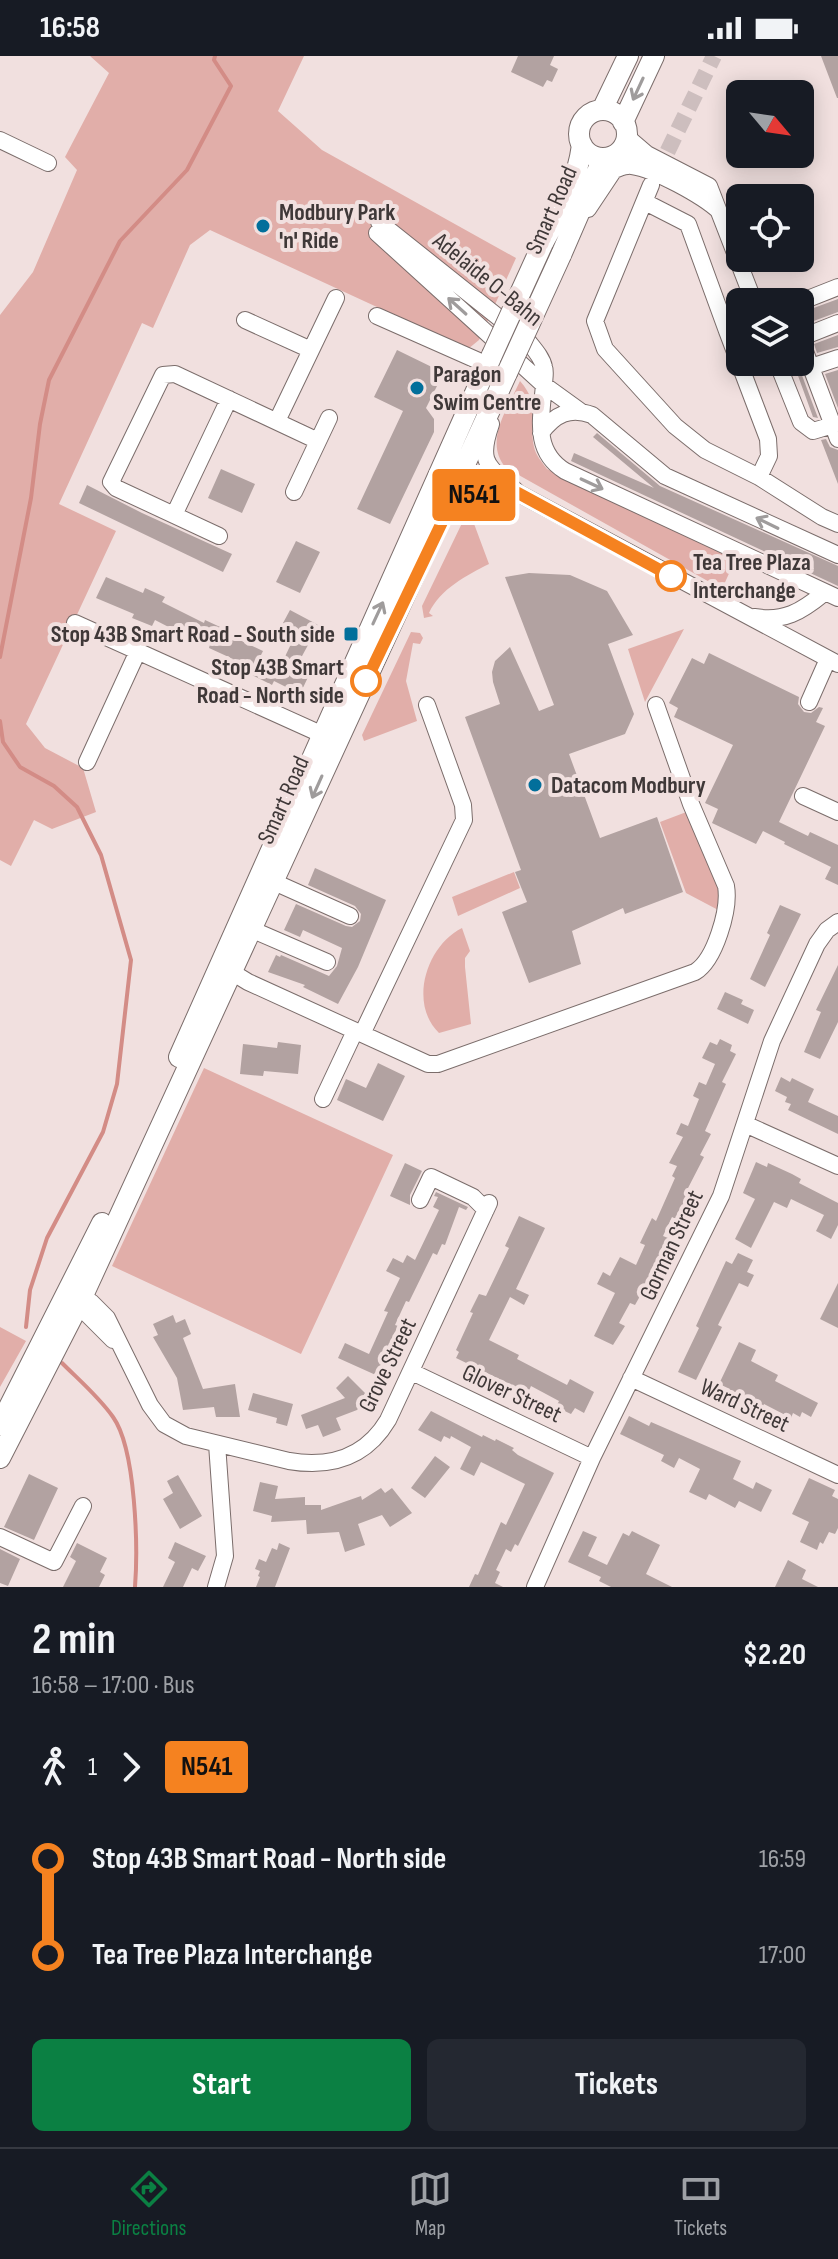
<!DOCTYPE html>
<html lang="en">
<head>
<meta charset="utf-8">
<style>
	:root { --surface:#171b24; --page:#242831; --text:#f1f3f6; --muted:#9ea1a6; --line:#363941; --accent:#0b8043 }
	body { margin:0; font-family:"Sofia Sans Condensed",sans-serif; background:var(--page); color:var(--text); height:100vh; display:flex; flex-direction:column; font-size:30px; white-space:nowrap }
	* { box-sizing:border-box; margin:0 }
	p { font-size:26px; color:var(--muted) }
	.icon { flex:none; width:44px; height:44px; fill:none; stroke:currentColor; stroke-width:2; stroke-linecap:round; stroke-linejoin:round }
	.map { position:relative; height:1531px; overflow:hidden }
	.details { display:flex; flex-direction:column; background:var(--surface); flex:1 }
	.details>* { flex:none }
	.badge { padding:0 16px; border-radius:6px; font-size:28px; line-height:52px }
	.needle { width:52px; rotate:119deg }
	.tools { position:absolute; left:726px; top:24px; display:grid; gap:16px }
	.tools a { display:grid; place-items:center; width:88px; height:88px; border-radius:12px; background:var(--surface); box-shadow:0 4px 20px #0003; font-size:40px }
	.map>.badge { position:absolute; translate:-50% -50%; box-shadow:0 0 0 4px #fff }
	.legs { display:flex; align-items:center; gap:12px; height:88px; padding:0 32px; font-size:26px }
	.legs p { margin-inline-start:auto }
	.summary { display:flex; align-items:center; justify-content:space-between; height:136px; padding:0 32px }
	h1 { font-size:44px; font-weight:700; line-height:60px }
	.cta { display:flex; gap:16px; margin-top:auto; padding:16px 32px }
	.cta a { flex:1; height:92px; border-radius:12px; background:var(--accent); color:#fff; font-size:32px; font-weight:700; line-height:92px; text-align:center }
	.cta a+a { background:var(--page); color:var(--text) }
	ul { padding:0 32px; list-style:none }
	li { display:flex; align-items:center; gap:28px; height:96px; font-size:30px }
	li i { display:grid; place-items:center; width:12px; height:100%; margin:0 10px; background:currentColor }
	li i::after { content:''; width:20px; height:20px; margin:-10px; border:6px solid; border-radius:50%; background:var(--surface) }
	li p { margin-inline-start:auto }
	li:first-child i { background:linear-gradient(#0000 50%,currentColor 0) }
	li:last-child i { background:linear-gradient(currentColor 50%,#0000 0) }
	.status { display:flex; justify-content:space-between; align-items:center; height:56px; padding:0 40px; background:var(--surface); direction:ltr }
	.status svg { height:22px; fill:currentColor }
	.menu { display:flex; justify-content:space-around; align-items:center; height:112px; border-top:2px solid var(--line); background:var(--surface); font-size:22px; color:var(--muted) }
	.menu a { display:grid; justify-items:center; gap:4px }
	.menu .on { color:var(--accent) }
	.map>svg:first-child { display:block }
	.green { fill:#e1aea9 }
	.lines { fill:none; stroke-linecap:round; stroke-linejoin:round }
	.stream { stroke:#d38c86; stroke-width:4 }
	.building { fill:#b2a2a1 }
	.minor-tunnel { stroke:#cdbebe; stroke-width:16; stroke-dasharray:16 8; stroke-linecap:butt }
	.minor-casing { stroke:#7b6d6b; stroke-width:18 }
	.major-casing { stroke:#7b6d6b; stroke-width:22 }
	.minor { stroke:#fff; stroke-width:16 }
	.major { stroke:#fff; stroke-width:20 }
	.major-bridge-casing { stroke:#7b6d6b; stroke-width:22; stroke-linecap:butt }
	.major-bridge { stroke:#fff; stroke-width:20 }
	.oneway { stroke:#9f9c9c }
	.line-1-casing { stroke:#fff; stroke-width:18 }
	.line-1 { stroke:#f58220; stroke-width:12 }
	.poi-dot { fill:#026f9b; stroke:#f1e0df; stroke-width:3 }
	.stop-1-dot { fill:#fff; stroke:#f58220; stroke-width:4 }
	.labels { text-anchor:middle; stroke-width:8; stroke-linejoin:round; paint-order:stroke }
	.street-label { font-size:24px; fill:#3f3838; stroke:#f1e0df }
	.poi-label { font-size:24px; font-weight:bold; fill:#3f3838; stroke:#f1e0df; text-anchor:start }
	.stop-label { font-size:24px; font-weight:bold; fill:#3f3838; stroke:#f1e0df; text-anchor:start }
</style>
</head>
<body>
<div class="status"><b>16:58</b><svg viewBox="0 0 49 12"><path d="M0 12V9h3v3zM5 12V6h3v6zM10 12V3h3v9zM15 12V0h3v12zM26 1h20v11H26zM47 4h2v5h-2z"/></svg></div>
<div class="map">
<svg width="838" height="1531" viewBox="0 0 838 1531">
	<rect width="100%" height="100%" fill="#f1e0df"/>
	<path class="green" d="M90 0H304L278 55 322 94 516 202 479 284 468 293 210 174 190 189 153 272 142 267 59 448 116 475 26 668 45 692 83 712 96 756 52 773 34 764 11 810 0 804V259L33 216 77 114 65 101 109 17Z
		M520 325C542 350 528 364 534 391 536 400 542 406 547 413L736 502 722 533 506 412C483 386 508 352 520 325Z
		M464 463 473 465 489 508C467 519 440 533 429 557L433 560 424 562 422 550Z
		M684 573 645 646 628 593Z
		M411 576 420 577 423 582 420 588 413 587 406 625 417 665 364 685 362 679Z
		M689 755 721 830 722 856 686 837 660 766Z
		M514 816 520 832 458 860 452 841Z
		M462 872 470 895 465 902V911L471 968 439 977C408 947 427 889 462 872Z
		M204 1012 393 1099 301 1298 112 1210Z
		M0 1271 26 1285 0 1331Z"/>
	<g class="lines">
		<path class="stream" d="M0 601 31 442 40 368 49 324 120 185 187 114 231 30 214 4 215 0
			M0 665 3 686 20 711 54 730 77 751 101 799 131 904 117 1028 103 1076 47 1182 30 1234 26 1271
			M62 1307C79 1324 99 1341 113 1361 136 1393 138 1492 135 1531"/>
	</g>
	<path class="building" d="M518 0H554L550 9 558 13 552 26 547 24 543 31 511 16Z
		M821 0H838V42H837Z
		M838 243V256L800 270V257Z
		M838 279V291L817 297 814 288Z
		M397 294 438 314 441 322 426 352 434 363V376L390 468 357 453 403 355 374 341Z
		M793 306H797L818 362 813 361Z
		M838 314V352L825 318Z
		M597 377 660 430 838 510V530L571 405 574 397 654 432 593 381Z
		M826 383 830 391 838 394V428L821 384Z
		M221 413 255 428 242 457 208 442Z
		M87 429 142 457 232 498 223 516 79 447Z
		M296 485 320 496 300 537 276 526Z
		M529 517 570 519 607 535 633 579 608 588 634 658 625 678 569 698 600 782 657 761 683 836 625 858 623 852 572 875 581 908 529 927 502 856 527 846 515 816 521 814 465 661 500 648 493 626 492 616 495 605 510 591 539 655 554 649 505 521Z
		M106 521 143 537 145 532 165 541 162 546 204 567 205 564 231 576 229 579 263 595 261 599 281 609 291 588 276 580 290 554 322 571 316 582 313 580 296 611 310 617 300 638 274 625 272 629 250 618 252 615 231 606 233 603 209 592 210 588 191 580 190 582 155 564 152 570 132 562 134 558 96 542Z
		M709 597 799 641 798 648 804 656 811 657 819 651 823 652 816 666 825 670 779 766 808 780 810 776 838 789V829L825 823 831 811 784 788 785 786 763 775 756 788 712 767 718 753 705 747 733 689 674 661 678 652 669 647 692 602 704 608Z
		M315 812 386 844 358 911 338 948 303 931 305 929 268 916 276 899 280 901 281 899 329 920 337 910 342 892 303 874 300 881 284 874 296 848 346 870 352 871 360 865 361 858 355 850 308 829Z
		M780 849 801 858 765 931 750 923 770 879 767 877Z
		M838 909V966L820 1003 804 996 821 956 816 954Z
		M725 936 743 944 741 948 754 954 748 968 717 953Z
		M720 983 732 989 730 995 736 998 722 1026 726 1028 705 1075 711 1078 700 1099 704 1101 687 1134 690 1136 676 1163 672 1161 663 1180 668 1182 644 1233 635 1249 630 1247 619 1267 625 1270 613 1289 594 1280 615 1237 597 1228 603 1216 610 1220 620 1201 636 1209 645 1189 640 1187 652 1162 656 1165 675 1122 672 1120 677 1110 669 1107 683 1081 676 1078 681 1067 688 1070 699 1043 693 1040 699 1026 706 1029 715 1008 702 1002 710 986 717 989Z
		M278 986 301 989 298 1018 264 1015 263 1020 240 1018 243 988 277 992Z
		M378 1007 405 1020 383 1065 337 1044 346 1023 366 1032Z
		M781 1021 790 1026 792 1022 814 1033 808 1046 838 1060V1078L788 1054 791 1048 785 1046 787 1041 775 1035Z
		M756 1106 767 1111 768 1107 792 1118 801 1123 799 1127 838 1147V1169L831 1183 816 1175 824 1159 791 1143 787 1152 774 1146 751 1192 735 1183 755 1143 743 1137Z
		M405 1107 422 1115 410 1139V1149L390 1140Z
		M436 1136 468 1151 466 1154 459 1151 445 1189 442 1188 437 1199 433 1197 409 1246 406 1245 395 1269 398 1270 394 1278 396 1279 378 1320 338 1302 345 1287 369 1298 388 1256 384 1255 400 1222 386 1215 393 1202 403 1207 407 1199 415 1204 439 1154 433 1151 438 1141 434 1140Z
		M519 1160 545 1172 516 1233 529 1239 524 1249 510 1241 489 1284 519 1299 517 1303 567 1329 570 1323 594 1336 584 1357 575 1352 571 1358 556 1351 559 1345 531 1330 528 1337 456 1302 459 1296 456 1294 473 1257 470 1256 479 1238 486 1240 509 1192 505 1190Z
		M738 1197 753 1204 747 1216 754 1219 748 1231 739 1227 718 1269 722 1271 696 1324 678 1316 699 1272 696 1270 726 1205 732 1208Z
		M838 1227V1272L820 1263Z
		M173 1259 176 1267 185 1263 191 1278 183 1282 203 1333 235 1328 240 1361H216L214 1351 183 1354 177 1322 153 1281 158 1279 153 1268Z
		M739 1286 756 1294 751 1305 778 1319 775 1325 818 1347 811 1361 802 1356 800 1361 793 1357 791 1362 764 1348 762 1352 728 1335 730 1333 719 1328Z
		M348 1320 369 1341 357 1354 336 1362 341 1374 323 1381 318 1369 306 1373 301 1359 345 1342 336 1332Z
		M253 1337 293 1348 287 1370 276 1367 277 1362 248 1354Z
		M431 1355 482 1381 483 1379 495 1385 496 1383 514 1392 512 1394 518 1399 554 1417 518 1490 515 1488 511 1496 506 1493 496 1514 500 1516 495 1527 503 1531H469L475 1518 478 1519 501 1466 506 1469 525 1428 481 1406 474 1420 460 1413 471 1391 451 1380 450 1383 444 1380 441 1386 418 1374Z
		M629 1360 649 1370 651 1366 741 1405 733 1423 753 1433 756 1426 772 1434 761 1456 739 1445 735 1452 709 1438 706 1444 689 1436 700 1413 679 1402 674 1412 661 1405 664 1399 620 1378Z
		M435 1400 450 1411 425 1442 411 1432Z
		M29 1418 58 1432 34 1484 4 1471Z
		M178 1419 202 1460 180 1473 163 1443 173 1437 167 1425Z
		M809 1422 835 1434 832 1440 838 1443V1472L835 1478 829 1476 823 1488 820 1486 817 1494 800 1486 809 1466 792 1458Z
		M260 1426 278 1430 275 1443 305 1441V1449H321V1454L361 1440 362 1444 381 1432 385 1437 392 1432 412 1457 390 1471 382 1459 358 1468 365 1489 345 1496 339 1476 307 1478 306 1464 271 1466 272 1460 253 1455Z
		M583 1475 597 1481 588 1500 607 1509 623 1477 629 1480 632 1475 660 1489 646 1518 672 1531H611L599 1525 601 1521 568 1506Z
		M175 1486 206 1500 198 1515 192 1512 183 1531H163L175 1506 168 1502Z
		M77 1487 107 1502 100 1516 105 1519 99 1531H63L76 1505 70 1501Z
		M279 1487 290 1492 275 1531H256L260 1521 258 1520 260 1515 255 1513 259 1503 266 1506 272 1492 277 1494Z
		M0 1493 20 1503 8 1530 0 1527Z
		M788 1504 806 1514 802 1523 818 1531H775Z"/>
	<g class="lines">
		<path class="minor-tunnel" d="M657 117 714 0"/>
		<defs>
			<path id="minor" d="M626 80 647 98 709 130 754 246
				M0 84 48 107
				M617 96 643 106
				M651 129 595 265 605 293 675 370 705 394 759 421 822 461 838 468
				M645 146 688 168 727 275
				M588 153 614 114C620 112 626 109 632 110 654 113 703 140 719 155
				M379 166 527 284C533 292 542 301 544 311 546 316 544 323 544 329 541 363 533 395 565 415L838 542
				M377 177 544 329 580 355
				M800 246 838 231
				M377 260 499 314
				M245 264 311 294
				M838 267 800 282 838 383
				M740 270 727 275 768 383 769 400 759 421
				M777 306 801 366 813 375 833 369
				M811 311 838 302
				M277 365 336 242
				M491 368C476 411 491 410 518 437L838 608
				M541 377C555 358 570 351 592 359L665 420 838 499
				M294 436 329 362
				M174 459 229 343
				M445 462C465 438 486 433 516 437
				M219 480 116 432 111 426 163 319 175 318 318 385
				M754 561C784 566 801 556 824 537
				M75 567 332 683
				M809 646 828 603
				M87 706 138 595
				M803 740 838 756
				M274 826 350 860
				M253 874 327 906
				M222 910 248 926 428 1008H438L695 916C715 904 730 853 726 830L691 748 656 649
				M362 978 464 764 463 749 427 649
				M323 1043 355 975
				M745 1068 838 1110
				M420 1144 431 1121 473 1141 486 1154
				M71 1242 80 1246H91L107 1262 150 1349 164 1368 186 1380 289 1405C331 1412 366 1401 388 1364L489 1147
				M80 1246 85 1256 113 1284
				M412 1316 592 1402
				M631 1322 838 1419
				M0 1481 54 1506 83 1450
				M216 1531 225 1500 217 1388
				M535 1531 592 1402 721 1140 772 985 817 888 827 874 838 866"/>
			<path id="major" d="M602 54 628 0
				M579 78a24 24 0 1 1 48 0a24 24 0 1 1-48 0Z
				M623 66 654 0
				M543 187C561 154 577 127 582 89
				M561 199 603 102
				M179 1001 492 299
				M0 1369 102 1167
				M0 1402 80 1246 507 317"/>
		</defs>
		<use href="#minor" class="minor-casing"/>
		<use href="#major" class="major-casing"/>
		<use href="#minor" class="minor"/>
		<use href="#major" class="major"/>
		<defs>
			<path id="major-bridge" d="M492 299 543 187
				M507 317 561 199"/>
		</defs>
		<use href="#major-bridge" class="major-bridge-casing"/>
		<use href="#major-bridge" class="major-bridge"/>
	</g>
	<defs><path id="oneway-shaft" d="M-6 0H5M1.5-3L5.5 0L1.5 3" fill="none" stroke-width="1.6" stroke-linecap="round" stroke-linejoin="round" transform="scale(2)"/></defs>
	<g class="oneway">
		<use href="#oneway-shaft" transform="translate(638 33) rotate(115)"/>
		<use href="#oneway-shaft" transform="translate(457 250) rotate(-138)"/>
		<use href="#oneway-shaft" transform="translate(592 428) rotate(25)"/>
		<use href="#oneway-shaft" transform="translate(767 467) rotate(-154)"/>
		<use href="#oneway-shaft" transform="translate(378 557) rotate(-65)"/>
		<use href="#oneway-shaft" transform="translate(317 731) rotate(114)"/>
	</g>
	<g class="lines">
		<defs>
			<path id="line-1" d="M366 625 444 462C467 436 484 432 518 437L671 520"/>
		</defs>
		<use href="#line-1" class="line-1-casing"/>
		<use href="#line-1" class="line-1"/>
	</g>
	<g class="poi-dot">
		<circle cx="263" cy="170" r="8"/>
		<circle cx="417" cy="332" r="8"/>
		<rect x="343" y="570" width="16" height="16" rx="4"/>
		<circle cx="535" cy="729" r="8"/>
	</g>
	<g class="stop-1-dot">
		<circle cx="671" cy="520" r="14"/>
		<circle cx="366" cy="625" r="14"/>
	</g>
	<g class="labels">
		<g class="street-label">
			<text transform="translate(551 154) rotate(-66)" y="8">Smart Road</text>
			<text transform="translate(488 223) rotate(39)" y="8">Adelaide O-Bahn</text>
			<text transform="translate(283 744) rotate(-66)" y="8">Smart Road</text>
			<text transform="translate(671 1189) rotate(-65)" y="8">Gorman Street</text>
			<text transform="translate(387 1309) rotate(-64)" y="8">Grove Street</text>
			<text transform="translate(512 1337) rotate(25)" y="8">Glover Street</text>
			<text transform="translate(745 1349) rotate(25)" y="8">Ward Street</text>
		</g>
		<g class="poi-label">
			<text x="279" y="164">Modbury Park<tspan x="279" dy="28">'n' Ride</tspan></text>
			<text x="433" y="326">Paragon<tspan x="433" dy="28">Swim Centre</tspan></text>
			<text x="335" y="586" text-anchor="end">Stop 43B Smart Road - South side</text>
			<text x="551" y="737">Datacom Modbury</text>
		</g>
		<g class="stop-label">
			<text x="693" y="514">Tea Tree Plaza<tspan x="693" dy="28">Interchange</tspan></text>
			<text x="344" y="619" text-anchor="end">Stop 43B Smart<tspan x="344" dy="28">Road - North side</tspan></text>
		</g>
	</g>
</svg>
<div class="tools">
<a><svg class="needle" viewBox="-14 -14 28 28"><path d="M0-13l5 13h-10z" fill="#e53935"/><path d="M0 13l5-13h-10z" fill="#9ea1a6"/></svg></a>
<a><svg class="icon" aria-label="locate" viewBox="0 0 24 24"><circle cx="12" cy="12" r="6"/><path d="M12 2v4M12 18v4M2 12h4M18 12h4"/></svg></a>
<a><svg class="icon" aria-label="layers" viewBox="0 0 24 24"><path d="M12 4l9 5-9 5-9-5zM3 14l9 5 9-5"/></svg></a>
</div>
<b class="badge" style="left:474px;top:439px;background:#f58220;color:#111">N541</b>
</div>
<section class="details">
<div class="summary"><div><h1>2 min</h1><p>16:58 – 17:00 · Bus</p></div><b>$2.20</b></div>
<div class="legs"><svg class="icon" aria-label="walk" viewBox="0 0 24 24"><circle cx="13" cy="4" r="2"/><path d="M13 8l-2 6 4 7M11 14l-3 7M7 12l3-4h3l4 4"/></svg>1<svg class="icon" aria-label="forward" viewBox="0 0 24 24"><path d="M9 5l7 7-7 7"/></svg><b class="badge" style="background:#f58220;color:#111">N541</b></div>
<ul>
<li><i style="color:#f58220"></i><b>Stop 43B Smart Road - North side</b><p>16:59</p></li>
<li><i style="color:#f58220"></i><b>Tea Tree Plaza Interchange</b><p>17:00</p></li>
</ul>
<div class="cta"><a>Start</a><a>Tickets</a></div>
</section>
<nav class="menu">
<a class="on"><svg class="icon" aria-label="directions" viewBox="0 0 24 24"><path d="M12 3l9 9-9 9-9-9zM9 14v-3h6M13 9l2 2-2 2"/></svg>Directions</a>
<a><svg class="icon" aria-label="map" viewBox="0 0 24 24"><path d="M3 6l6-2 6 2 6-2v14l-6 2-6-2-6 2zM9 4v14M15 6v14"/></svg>Map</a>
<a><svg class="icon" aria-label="tickets" viewBox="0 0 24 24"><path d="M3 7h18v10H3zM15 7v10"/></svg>Tickets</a>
</nav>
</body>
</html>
